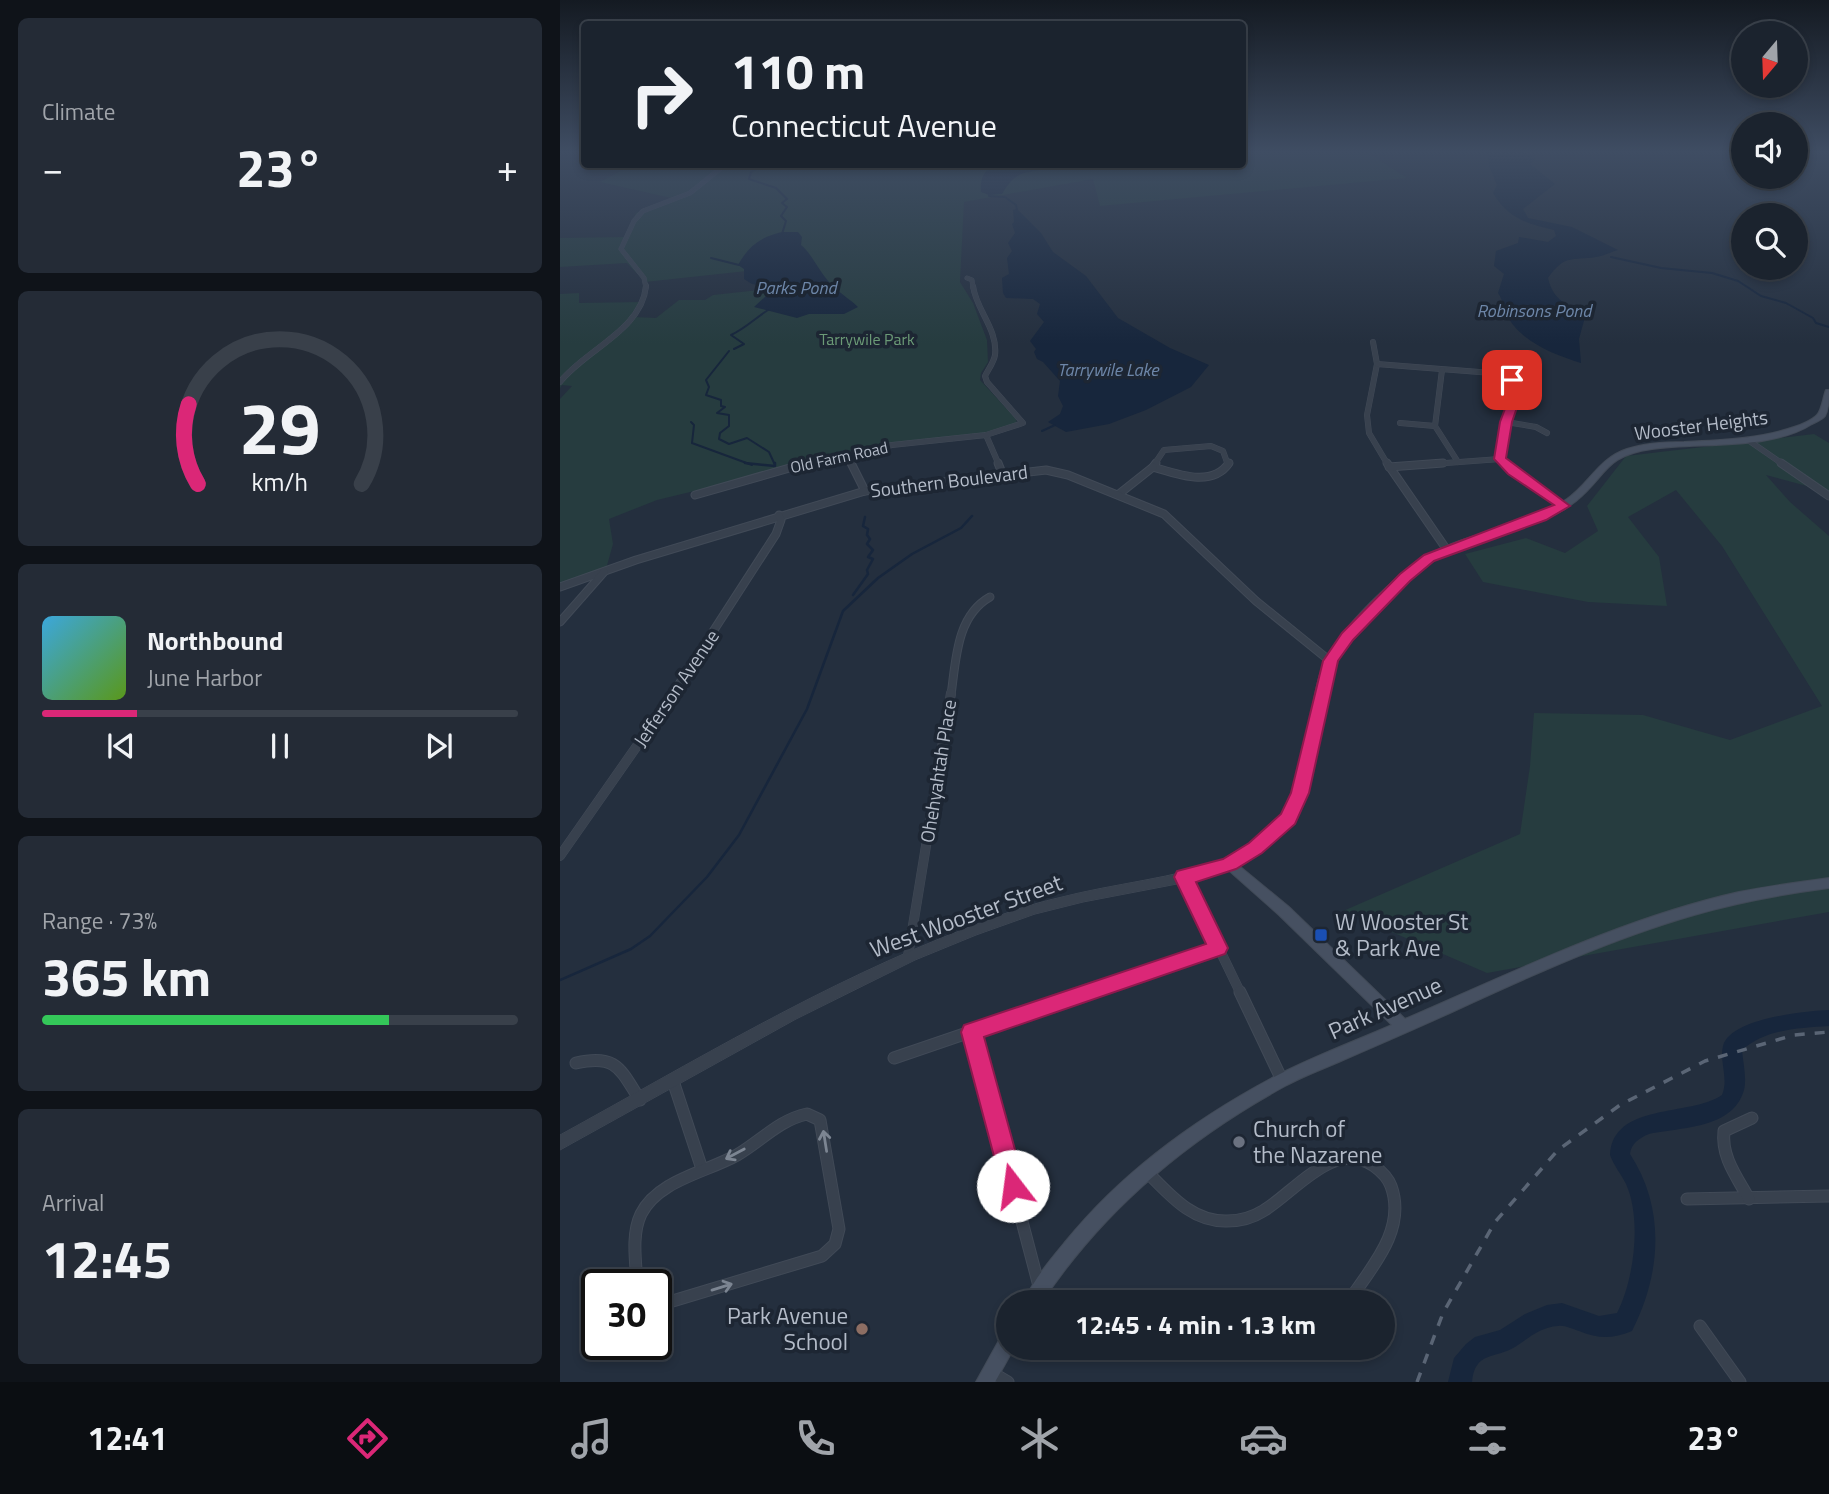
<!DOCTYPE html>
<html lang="en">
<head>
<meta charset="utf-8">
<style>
  body { margin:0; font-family:"Titillium Web",sans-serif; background:#242b36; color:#f1f3f6; height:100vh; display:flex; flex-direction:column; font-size:26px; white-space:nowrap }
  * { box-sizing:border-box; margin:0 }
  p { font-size:23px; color:#a0a4aa }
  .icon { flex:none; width:38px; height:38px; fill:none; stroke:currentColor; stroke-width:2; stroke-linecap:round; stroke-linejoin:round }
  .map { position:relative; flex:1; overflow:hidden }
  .sheet { display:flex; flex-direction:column; gap:18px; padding:18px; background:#0f1319; width:560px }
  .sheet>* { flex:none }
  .top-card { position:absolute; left:21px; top:21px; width:665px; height:147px; border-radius:7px; box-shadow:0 4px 10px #0003,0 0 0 2px #39404a; background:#1b232e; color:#f1f3f6; overflow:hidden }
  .needle { width:46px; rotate:199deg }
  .tools { position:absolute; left:1171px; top:21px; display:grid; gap:14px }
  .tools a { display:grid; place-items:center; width:77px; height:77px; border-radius:50%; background:#1b232e; box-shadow:0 4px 10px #0003,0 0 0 2px #39404a; font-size:35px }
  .speed { position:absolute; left:21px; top:1269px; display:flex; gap:14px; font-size:35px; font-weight:700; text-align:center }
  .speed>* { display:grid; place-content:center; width:91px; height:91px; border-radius:50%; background:#1b232e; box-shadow:0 4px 10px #0003,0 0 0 2px #39404a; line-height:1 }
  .speed .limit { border:4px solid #111; border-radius:10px; background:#fff; color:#111 }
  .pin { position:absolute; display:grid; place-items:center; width:60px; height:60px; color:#fff; margin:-30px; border-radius:14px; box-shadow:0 4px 10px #0006 }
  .me { position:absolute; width:77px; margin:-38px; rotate:345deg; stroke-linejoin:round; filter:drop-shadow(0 0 5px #0008) }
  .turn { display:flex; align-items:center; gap:24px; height:147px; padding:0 35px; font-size:32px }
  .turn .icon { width:91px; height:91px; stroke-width:2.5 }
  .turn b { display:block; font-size:49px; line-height:60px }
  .big { font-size:52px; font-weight:700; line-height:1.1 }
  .sheet .widget { flex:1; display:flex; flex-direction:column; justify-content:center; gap:10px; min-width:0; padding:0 24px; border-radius:10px; background:#242b36 }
  .sheet .dial { align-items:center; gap:0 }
  .dial svg { height:182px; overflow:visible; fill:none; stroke:#39404a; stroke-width:7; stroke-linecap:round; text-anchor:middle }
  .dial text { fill:#f1f3f6; stroke:none }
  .song { display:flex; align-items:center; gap:21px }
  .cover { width:84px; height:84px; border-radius:10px; background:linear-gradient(135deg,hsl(200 70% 55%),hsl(90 70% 35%)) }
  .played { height:7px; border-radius:4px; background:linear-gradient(90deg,#db2777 20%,#39404a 20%) }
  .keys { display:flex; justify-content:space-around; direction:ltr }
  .heat { display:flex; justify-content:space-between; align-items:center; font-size:38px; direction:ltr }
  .charge { height:10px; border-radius:5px; background:linear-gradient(90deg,#34c759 73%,#39404a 0) }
  .trip { position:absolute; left:436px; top:1290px; width:399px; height:70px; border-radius:35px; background:#1b232e; box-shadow:0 4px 10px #0003,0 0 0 2px #39404a; font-weight:700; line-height:70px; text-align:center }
  .tab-bar { display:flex; height:112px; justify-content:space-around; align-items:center; background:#0b0e12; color:#a0a4aa }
  .tab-bar .icon { width:49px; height:49px }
  .tab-bar .selected { color:#db2777 }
  .tab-bar b { font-size:32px; color:#f1f3f6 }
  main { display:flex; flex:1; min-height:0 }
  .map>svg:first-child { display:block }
</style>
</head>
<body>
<main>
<section class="sheet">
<div class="widget"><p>Climate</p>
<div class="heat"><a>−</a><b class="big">23°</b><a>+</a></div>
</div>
<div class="widget dial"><svg viewBox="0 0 100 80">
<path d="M14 69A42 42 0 1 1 86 69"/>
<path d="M14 69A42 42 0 0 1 10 34" stroke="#db2777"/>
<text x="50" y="56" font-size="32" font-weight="700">29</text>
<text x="50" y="72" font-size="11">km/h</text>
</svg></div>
<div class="widget">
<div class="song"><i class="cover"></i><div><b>Northbound</b><p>June Harbor</p></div></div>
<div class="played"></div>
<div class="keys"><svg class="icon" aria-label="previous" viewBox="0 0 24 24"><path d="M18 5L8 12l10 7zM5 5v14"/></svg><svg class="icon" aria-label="pause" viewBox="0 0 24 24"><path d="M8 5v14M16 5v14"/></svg><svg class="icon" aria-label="next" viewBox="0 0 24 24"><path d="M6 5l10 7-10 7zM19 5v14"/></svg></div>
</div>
<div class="widget"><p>Range · 73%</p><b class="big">365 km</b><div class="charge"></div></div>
<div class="widget"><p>Arrival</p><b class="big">12:45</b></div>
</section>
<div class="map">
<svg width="1269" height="1382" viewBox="0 0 1269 1382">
  <rect width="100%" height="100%" fill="#242f3e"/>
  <g fill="#263c3f">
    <path d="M683 151H805L847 178 540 206 533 179 404 202 400 282 413 303 427 340 428 362 421 373 420 380 456 419 457 424 445 430 289 454 97 500 49 519 53 544 46 569 0 585V399L12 386 2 385 0 388V294L19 293V303L82 302 74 317 96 318 119 300H145L153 295 209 289 187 271 85 282 67 263 0 267V238L66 237 76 213 111 198 40 182 72 165 682 164Z"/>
    <path d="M1254 434 1269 443V492L1206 475 1230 502 1269 536V912L927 973 783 911 960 834 970 766 974 713 1083 715 1170 740 1262 706 1162 546 1116 490 1068 517 1099 557 1107 606 1028 602 923 582 905 554 966 538 1005 553 1038 531 1027 506 1066 456Z"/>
  </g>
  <g fill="#17263c">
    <path d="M928 151C944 151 963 147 975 159L970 164 995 184 963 209 968 218 1012 227 1058 250C1051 252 1044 256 1036 257 1011 261 1005 254 988 278 994 303 1007 302 1025 317L1019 339 1021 363C995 355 964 343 949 319 944 311 944 302 938 293L944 274 934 266 936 251 958 243 959 237 988 242 996 236 994 230C967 224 948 218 933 193L937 185 929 166Z"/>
    <path d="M433 164H494V165C467 177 459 165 442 194L429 195 421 192C420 179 423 173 433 164Z"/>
    <path d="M457 209 481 233 493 252 526 276 558 318 610 348 649 365 631 387 586 410 549 424 506 432 488 422 500 414 503 406 498 396 500 381 483 362 477 359 474 352 476 349 470 341 484 322 477 314 480 304 473 299 446 298 443 293 442 278 449 274 447 258 452 251 448 243 455 233 452 224 454 222 453 210Z"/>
    <path d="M222 232H238L242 237 241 245C250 251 261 275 272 285 279 293 290 299 298 307L284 314H249L237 318 194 307 206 296 208 291 205 286 192 284 184 279V269L178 265C188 247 200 237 222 232Z"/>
  </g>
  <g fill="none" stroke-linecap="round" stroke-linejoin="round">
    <g stroke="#17263c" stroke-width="2">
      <path d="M193 164 191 169H196L191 172 189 179 216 188 227 199 222 203 227 207 221 216 226 221 222 234"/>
      <path d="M430 192 429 196 445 197 456 205 457 210"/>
      <path d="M1051 257 1101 268 1152 273 1178 281 1201 296 1226 303 1253 318 1256 323 1269 327"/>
      <path d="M151 258 179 265"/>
      <path d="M174 349 184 344 171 335C186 328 194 319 208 310"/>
      <path d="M169 351 146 380 149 387 146 395 161 400V406L165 407 157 413 169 415V426L160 433 159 439 169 444 187 438 209 452 215 465"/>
      <path d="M131 422 134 425 132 443 192 465"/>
      <path d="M482 431 495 425"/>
    </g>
    <g stroke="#17263c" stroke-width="2.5">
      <path d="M185 463 215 466V463"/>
      <path d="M293 595 308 574 307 570 313 559 308 557 313 550 307 544 310 539 307 535 308 529 303 526 305 517"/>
      <path d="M0 980 71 949 90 936 147 877 179 835 247 709 283 611 318 578 352 554 401 528 412 516"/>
    </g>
    <path fill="#17263c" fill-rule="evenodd" d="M1269 1010V1026C1239 1028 1206 1029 1182 1050 1183 1063 1187 1078 1184 1090 1173 1129 1122 1127 1089 1134 1079 1138 1071 1144 1070 1154 1106 1209 1101 1274 1072 1331 1052 1339 1039 1339 1019 1331 1012 1329 1005 1325 998 1326 980 1327 969 1338 955 1347 935 1359 915 1351 912 1382H888L894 1358 906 1344 915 1337 940 1330 965 1314 987 1305 1002 1303 1039 1316 1057 1313C1074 1280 1082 1219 1066 1184 1061 1174 1054 1166 1050 1155 1053 1102 1130 1117 1162 1095 1169 1078 1159 1062 1163 1046 1170 1018 1246 1011 1269 1010Z"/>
    <defs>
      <g id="minor-far4">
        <path d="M407 278 412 280 413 288"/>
        <path d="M86 288 84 278 61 249 74 221 83 211 130 193 166 164"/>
      </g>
      <g id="minor-far3">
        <path d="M813 342 817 364 807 415 809 433 828 465"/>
        <path d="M817 364 932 373 952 380 957 389 946 422 940 459"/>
        <path d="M882 370 875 426 898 462"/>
        <path d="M0 382C25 350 82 330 86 286"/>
        <path d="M946 422 976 427 987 433"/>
        <path d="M840 423 875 426"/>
        <path d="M426 435 439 465"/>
        <path d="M1188 440 1224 465"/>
        <path d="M286 453 292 465"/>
        <path d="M241 465 332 445 426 435 463 423 427 382 425 376C428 370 434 362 435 355 438 329 416 310 413 286"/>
        <path d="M594 465 604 450 651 446 663 451 668 465"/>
        <path d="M859 465 940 459 946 465"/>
      </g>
      <g id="minor-far2">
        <path d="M291 463 305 491"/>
        <path d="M438 463 442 473"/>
        <path d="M596 463 593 467C617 474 652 488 669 463"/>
        <path d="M827 463 887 550"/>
        <path d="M944 463 1003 506"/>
        <path d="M1221 463 1269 496"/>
        <path d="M829 467 883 463"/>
        <path d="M559 494 593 467"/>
        <path d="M135 495 247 463"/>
        <path d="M0 587 76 560 305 491 486 470 508 475 604 514 696 601 770 661"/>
        <path d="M0 622 44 572"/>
        <path d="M112 695 216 534 221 520 219 515"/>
        <path d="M391 695C396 661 396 616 430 597"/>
      </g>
      <g id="minor-far1">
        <path d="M0 856 114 693"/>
        <path d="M624 876 681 994"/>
        <path d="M348 956 391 693"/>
        <path d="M522 994 658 948"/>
      </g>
      <g id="minor">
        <path d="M680 992 722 1080"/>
        <path d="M412 1032 479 1286"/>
        <path d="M334 1058 527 992"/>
        <path d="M16 1063C57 1054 60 1069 80 1100"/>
        <path d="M113 1081 142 1169"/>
        <path d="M587 1172C610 1195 632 1222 667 1221 679 1221 692 1218 703 1211 734 1193 774 1138 814 1166 821 1171 828 1178 831 1186 847 1230 811 1268 788 1302"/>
        <path d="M1127 1199 1269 1196"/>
        <path d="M1189 1199C1177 1177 1161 1157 1164 1131L1192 1118"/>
        <path d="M77 1284C76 1262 71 1235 81 1214 98 1180 147 1172 177 1155 201 1141 219 1120 247 1114L260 1120 279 1229 275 1244 262 1256 96 1306"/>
        <path d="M1140 1326 1180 1382"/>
        <path d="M431 1372 448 1382"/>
      </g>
      <path id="tertiary" d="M669 859 673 861 675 864 673 867 622 883 523 902 475 914 416 935 355 960 236 1019 0 1150V1135C133 1062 265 982 407 928 437 916 467 905 498 898 556 883 612 879 669 859Z"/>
      <g id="secondary">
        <path d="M1266 390H1269C1269 398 1269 409 1265 416 1263 419 1256 422 1252 424 1210 451 1140 442 1092 449 1043 456 1048 475 1016 501 982 528 933 533 894 550 856 566 789 627 774 665 768 680 766 696 763 712 757 748 755 791 732 822 719 841 697 853 678 865L729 907 845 1019C954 972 1063 918 1179 892 1209 886 1239 882 1269 878V888C1223 894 1179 902 1134 915 1051 939 972 975 894 1011 857 1028 820 1044 783 1060 763 1069 743 1076 725 1086 628 1139 543 1210 482 1302H464C473 1280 491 1259 506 1241 562 1172 637 1118 714 1077 752 1057 793 1042 832 1025L719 915 665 867 663 864 665 861C685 848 709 836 723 816 741 793 744 759 749 731 753 709 755 684 764 664 780 628 836 574 870 554 913 530 967 528 1007 499 1029 484 1039 458 1067 449 1085 443 1105 442 1124 442 1161 440 1199 439 1234 427 1241 425 1252 420 1257 415 1262 410 1263 397 1266 390Z"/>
        <path d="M448 1332V1348H454L435 1382H416L442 1335Z"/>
      </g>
    </defs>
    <use href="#minor-far4" stroke="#414a57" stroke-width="5"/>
    <use href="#minor-far3" stroke="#414a57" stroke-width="6"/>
    <use href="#minor-far2" stroke="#414a57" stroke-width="9"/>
    <use href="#minor-far1" stroke="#414a57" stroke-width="10"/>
    <use href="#minor" stroke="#414a57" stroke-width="13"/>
    <use href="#tertiary" stroke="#414a57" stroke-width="1"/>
    <use href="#secondary" stroke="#414a57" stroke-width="2"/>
    <use href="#minor-far4" stroke="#38414e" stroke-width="4.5"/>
    <use href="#minor-far3" stroke="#38414e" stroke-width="5"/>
    <use href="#minor-far2" stroke="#38414e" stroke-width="7"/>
    <use href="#minor-far1" stroke="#38414e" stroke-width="9"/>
    <use href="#minor" stroke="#38414e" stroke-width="11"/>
    <use href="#tertiary" fill="#38414e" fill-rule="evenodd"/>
    <use href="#secondary" fill="#465061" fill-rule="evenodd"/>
    <path stroke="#5a6575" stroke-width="3.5" stroke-dasharray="10 10" stroke-linecap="butt" d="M857 1382 883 1313 935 1222 998 1150 1060 1105 1145 1061 1234 1035 1269 1032"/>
  </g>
  <defs><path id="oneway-shaft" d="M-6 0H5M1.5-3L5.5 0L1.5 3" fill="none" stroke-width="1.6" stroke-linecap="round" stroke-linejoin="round" transform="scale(1.75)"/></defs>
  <g stroke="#7c8592">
    <use href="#oneway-shaft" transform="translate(265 1141) rotate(-99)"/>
    <use href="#oneway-shaft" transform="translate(175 1154) rotate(152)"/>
    <use href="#oneway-shaft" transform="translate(162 1287) rotate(-17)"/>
  </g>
  <linearGradient id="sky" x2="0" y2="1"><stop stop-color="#141a22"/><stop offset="0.44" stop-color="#3f4d63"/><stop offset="1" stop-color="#3f4d63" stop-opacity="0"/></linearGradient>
  <rect width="1269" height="344" fill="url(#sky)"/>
  <path fill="#db2777" stroke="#8e194d" stroke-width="2" d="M952 377 956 378 963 390 952 422 946 458 1010 506 986 520 874 561 850 581 793 640 778 661 749 793 735 824 702 853 676 869 636 882 668 948 665 954 424 1037 465 1186 461 1194 453 1198 444 1194 401 1032 404 1025 646 944 614 877 617 871 663 859 689 843 721 814 731 793 763 661 782 633 840 574 864 555 994 505 948 474 934 459 940 422 952 390 946 380Z"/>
  <rect fill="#1a4fb4" stroke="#1d2633" stroke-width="2.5" x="754" y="928" width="14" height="14" rx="3.5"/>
  <circle fill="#6b7280" stroke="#1d2633" stroke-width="2.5" cx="679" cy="1142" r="7"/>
  <circle fill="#8d6e63" stroke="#1d2633" stroke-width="2.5" cx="302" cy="1329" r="7"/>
  <g text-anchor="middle" stroke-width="7" stroke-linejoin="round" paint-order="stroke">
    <g font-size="16" fill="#6b9a76" stroke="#1d2633">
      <text x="307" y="345">Tarrywile Park</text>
    </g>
    <g font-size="16" fill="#b4bcc9" stroke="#1d2633">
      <text transform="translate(279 457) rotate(-12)" y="6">Old Farm Road</text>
    </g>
    <g font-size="18" font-style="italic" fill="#6d86a8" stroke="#1d2633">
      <text x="236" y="294">Parks Pond</text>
      <text x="974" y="317">Robinsons Pond</text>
      <text x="548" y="376">Tarrywile Lake</text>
    </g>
    <g font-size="19" fill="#b4bcc9" stroke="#1d2633">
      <text transform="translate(1141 425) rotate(-7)" y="7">Wooster Heights</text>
      <text transform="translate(389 481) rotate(-7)" y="7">Southern Boulevard</text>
      <text transform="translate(116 688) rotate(-56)" y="7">Jefferson Avenue</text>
      <text transform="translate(378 771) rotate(-81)" y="7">Ohehyahtah Place</text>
    </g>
    <g font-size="23" fill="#b4bcc9" stroke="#1d2633">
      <text transform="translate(406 916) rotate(-20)" y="8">West Wooster Street</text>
      <text transform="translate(825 1008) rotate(-24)" y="8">Park Avenue</text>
    </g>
    <g font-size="23" fill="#b4bcc9" stroke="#1d2633" text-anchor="start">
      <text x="775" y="930">W Wooster St<tspan x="775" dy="26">&amp; Park Ave</tspan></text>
      <text x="693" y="1137">Church of<tspan x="693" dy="26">the Nazarene</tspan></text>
      <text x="288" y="1324" text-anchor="end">Park Avenue<tspan x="288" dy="26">School</tspan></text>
    </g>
  </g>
</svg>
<div class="tools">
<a><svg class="needle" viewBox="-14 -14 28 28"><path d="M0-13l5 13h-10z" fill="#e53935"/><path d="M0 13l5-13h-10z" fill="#a0a4aa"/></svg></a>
<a><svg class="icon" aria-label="sound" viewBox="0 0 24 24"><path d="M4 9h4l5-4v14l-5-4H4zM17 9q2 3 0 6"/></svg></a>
<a><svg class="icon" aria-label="search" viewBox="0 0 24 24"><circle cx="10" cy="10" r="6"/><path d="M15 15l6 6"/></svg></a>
</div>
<div class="speed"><div class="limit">30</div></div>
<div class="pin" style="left:952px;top:380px;background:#d93025"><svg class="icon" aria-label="arrive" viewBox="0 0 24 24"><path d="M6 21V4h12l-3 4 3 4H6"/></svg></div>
<svg class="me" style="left:453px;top:1186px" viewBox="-20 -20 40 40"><circle r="19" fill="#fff"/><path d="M0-13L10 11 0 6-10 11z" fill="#db2777"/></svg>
<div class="trip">12:45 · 4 min · 1.3 km</div>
<div class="top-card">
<div class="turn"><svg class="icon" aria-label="right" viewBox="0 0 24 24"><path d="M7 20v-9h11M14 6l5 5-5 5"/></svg><div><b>110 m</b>Connecticut Avenue</div></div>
</div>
</div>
</main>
<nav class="tab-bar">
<b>12:41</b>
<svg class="icon selected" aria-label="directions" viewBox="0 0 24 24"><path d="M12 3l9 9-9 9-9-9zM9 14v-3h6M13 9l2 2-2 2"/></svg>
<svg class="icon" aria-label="music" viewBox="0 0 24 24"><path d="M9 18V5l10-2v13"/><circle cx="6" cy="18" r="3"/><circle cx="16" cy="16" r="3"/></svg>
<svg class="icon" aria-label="phone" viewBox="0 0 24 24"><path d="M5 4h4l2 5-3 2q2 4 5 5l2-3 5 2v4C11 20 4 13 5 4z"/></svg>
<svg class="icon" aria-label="climate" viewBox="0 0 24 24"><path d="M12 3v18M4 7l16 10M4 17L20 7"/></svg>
<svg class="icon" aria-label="car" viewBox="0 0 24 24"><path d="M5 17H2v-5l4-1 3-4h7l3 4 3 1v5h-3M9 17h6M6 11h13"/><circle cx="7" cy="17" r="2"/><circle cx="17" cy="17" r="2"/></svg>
<svg class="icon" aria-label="filters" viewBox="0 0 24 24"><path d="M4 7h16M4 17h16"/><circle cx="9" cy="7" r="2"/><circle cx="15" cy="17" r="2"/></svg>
<b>23°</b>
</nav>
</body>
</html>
